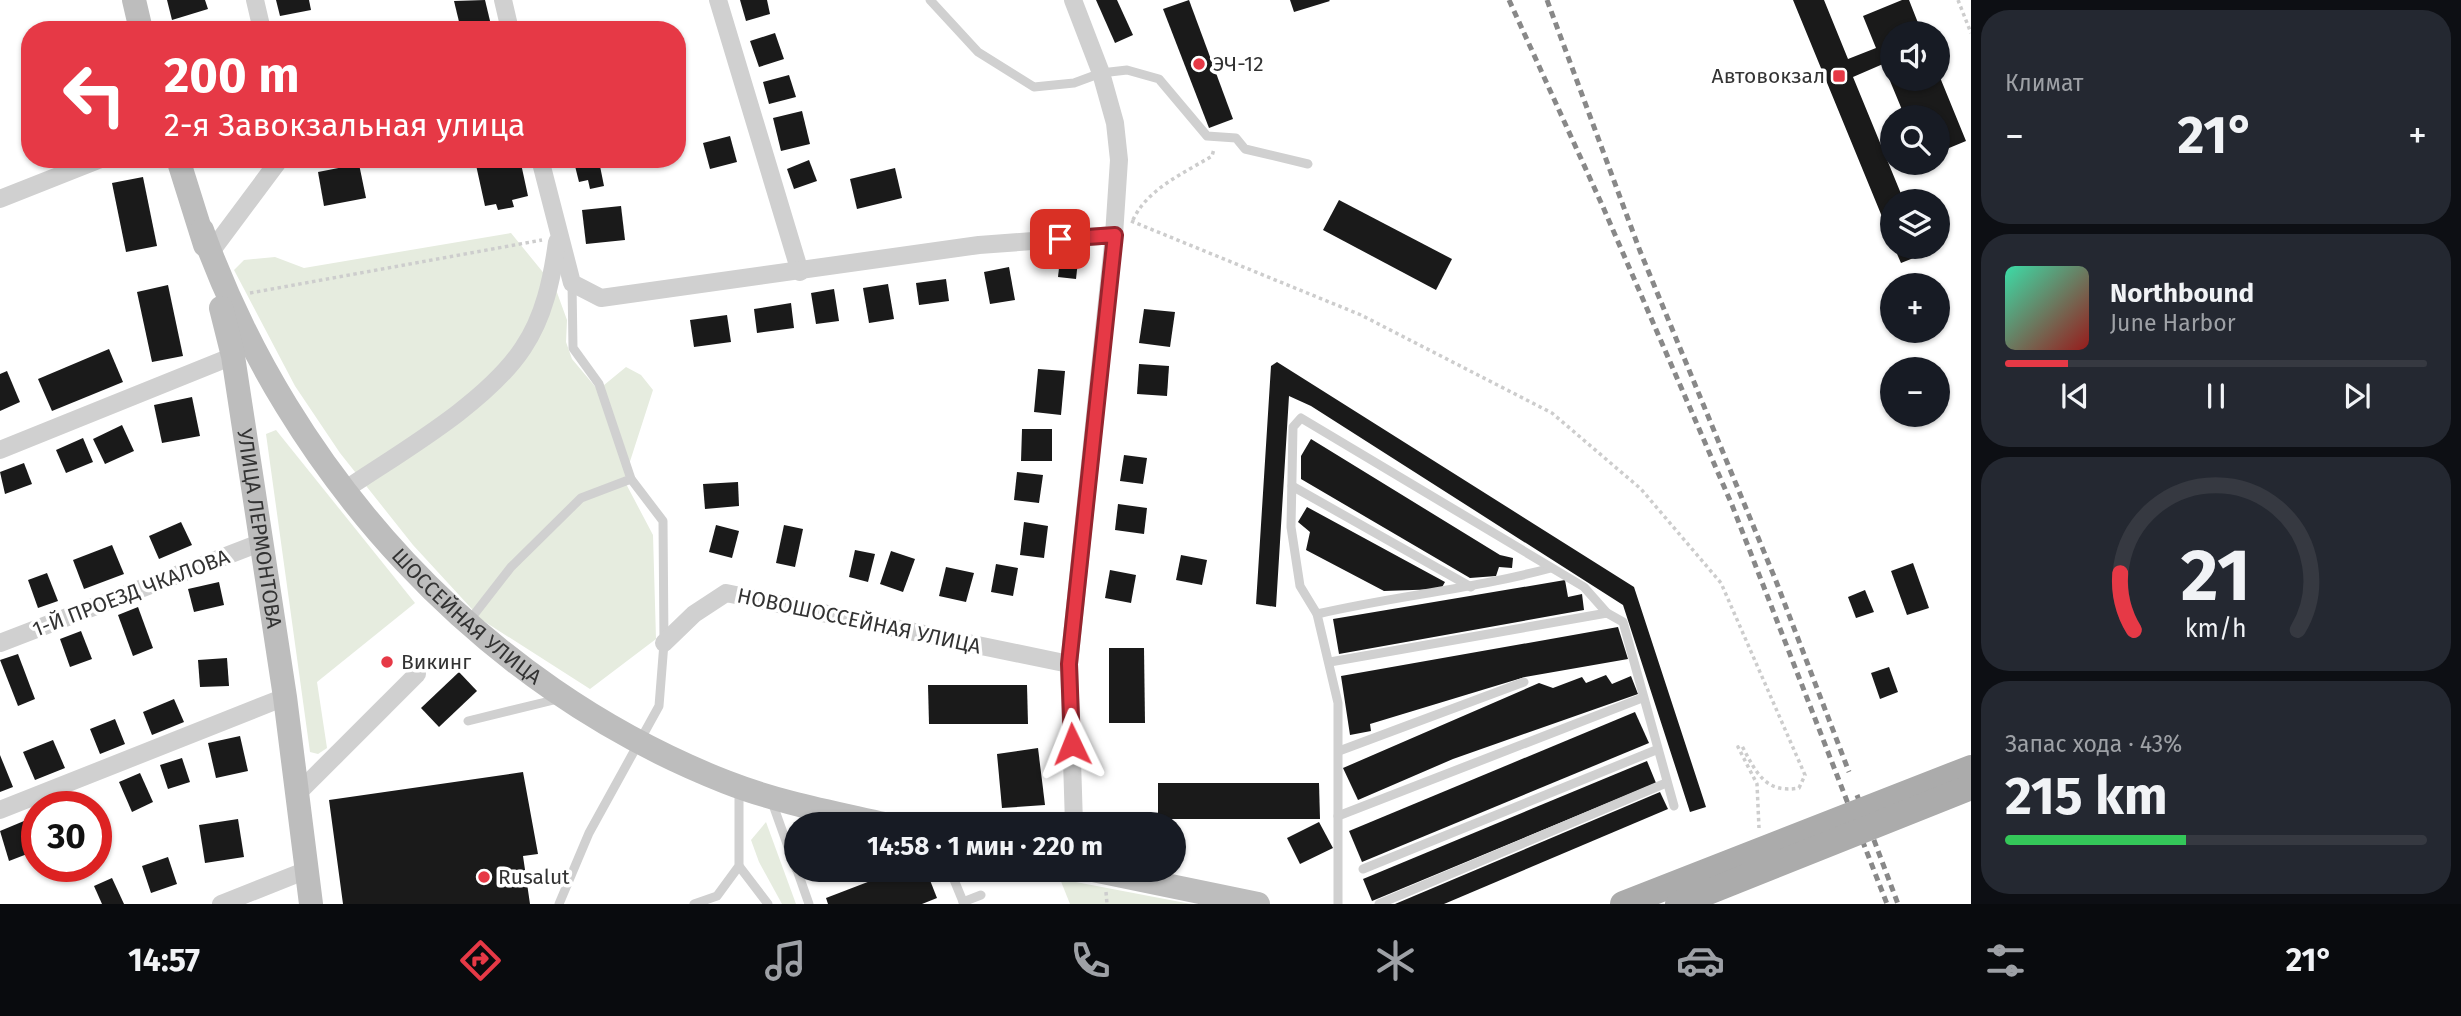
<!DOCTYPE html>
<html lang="ru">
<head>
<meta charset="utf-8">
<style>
  body { margin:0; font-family:"Fira Sans",sans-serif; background:#242831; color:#f1f3f6; height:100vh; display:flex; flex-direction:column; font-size:26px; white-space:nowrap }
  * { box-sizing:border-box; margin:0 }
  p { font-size:23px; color:#9ea1a6 }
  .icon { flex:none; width:38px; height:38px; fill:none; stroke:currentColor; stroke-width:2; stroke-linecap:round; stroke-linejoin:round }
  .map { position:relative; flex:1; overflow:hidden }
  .panel { display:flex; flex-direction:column; gap:10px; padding:10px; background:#0d0f14; width:490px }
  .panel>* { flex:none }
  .banner { position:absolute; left:21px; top:21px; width:665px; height:147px; border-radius:28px; box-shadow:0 2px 5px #0004; background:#e63946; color:#fff; overflow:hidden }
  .controls { position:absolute; left:1880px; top:21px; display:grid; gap:14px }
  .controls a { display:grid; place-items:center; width:70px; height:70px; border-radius:50%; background:#171b24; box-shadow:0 2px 5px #0004; font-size:35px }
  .speed { position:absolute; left:21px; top:791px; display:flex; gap:14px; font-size:35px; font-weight:700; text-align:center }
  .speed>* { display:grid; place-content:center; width:91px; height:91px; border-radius:50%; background:#171b24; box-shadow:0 2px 5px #0004; line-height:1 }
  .speed .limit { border:10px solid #d22; background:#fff; color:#111 }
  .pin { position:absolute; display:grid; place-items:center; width:60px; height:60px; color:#fff; margin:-30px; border-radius:14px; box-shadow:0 4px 10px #0006 }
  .me { position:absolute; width:77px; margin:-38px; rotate:358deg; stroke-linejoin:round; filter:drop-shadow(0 0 5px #0008) }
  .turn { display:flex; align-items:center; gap:24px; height:147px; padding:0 28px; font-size:32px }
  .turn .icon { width:91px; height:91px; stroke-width:2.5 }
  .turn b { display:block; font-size:49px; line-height:60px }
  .big { font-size:52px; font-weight:700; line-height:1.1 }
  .panel .card { flex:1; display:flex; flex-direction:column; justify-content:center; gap:10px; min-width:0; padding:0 24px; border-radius:28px; background:#242831 }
  .panel .dial { align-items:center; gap:0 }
  .dial svg { height:182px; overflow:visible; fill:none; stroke:#363941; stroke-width:7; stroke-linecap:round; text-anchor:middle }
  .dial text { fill:#f1f3f6; stroke:none }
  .song { display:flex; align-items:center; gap:21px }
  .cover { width:84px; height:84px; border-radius:10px; background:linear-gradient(135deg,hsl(160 70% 55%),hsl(0 70% 35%)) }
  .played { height:7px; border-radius:4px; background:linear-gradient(90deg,#e63946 15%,#363941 15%) }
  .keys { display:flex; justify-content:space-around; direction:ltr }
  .heat { display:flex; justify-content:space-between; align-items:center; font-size:38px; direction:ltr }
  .charge { height:10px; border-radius:5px; background:linear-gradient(90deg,#34c759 43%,#363941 0) }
  .trip { position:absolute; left:784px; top:812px; width:402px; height:70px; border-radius:35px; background:#171b24; box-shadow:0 2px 5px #0004; font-weight:700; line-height:70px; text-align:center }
  .menu { display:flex; height:112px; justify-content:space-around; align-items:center; background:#090b0e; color:#9ea1a6 }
  .menu .icon { width:49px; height:49px }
  .menu .current { color:#e63946 }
  .menu b { font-size:32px; color:#f1f3f6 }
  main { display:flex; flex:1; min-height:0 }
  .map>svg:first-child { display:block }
</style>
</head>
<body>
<main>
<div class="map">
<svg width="1971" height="904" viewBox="0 0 1971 904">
  <rect width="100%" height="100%" fill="#fff"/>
  <g fill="#e6ecdf">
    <path d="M511 233 555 287 567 320 566 342 572 359 598 390 626 367 641 375 653 390 624 480 653 535 656 639 590 689 482 620 413 545 340 453 295 386 234 270 244 260 275 257 304 268Z"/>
    <path d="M276 430 415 603 317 682 327 748 318 754 310 752 266 434Z"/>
    <path d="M766 822 796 904H782L759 862 751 840Z"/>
    <path d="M1060 879 1191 904H1070Z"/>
  </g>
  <g fill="#1a1a1a">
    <path d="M167 0H205L208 9 172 20Z"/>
    <path d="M276 0H309L311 10 280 16Z"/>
    <path d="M485 0 491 25 461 30 454 1Z"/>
    <path d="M740 0H767L770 14 746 21Z"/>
    <path d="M1096 0H1117L1133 35 1115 43Z"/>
    <path d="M1189 0 1233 119 1209 128 1163 9Z"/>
    <path d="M1290 0H1329L1330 1 1294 12Z"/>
    <path d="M1793 0H1824L1848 59 1876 48 1863 16 1902 0H1909L1922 33H1892V79H1937V70L1966 141 1937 153V117H1905L1883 64 1853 77 1904 201H1892V241Z"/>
    <path d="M775 33 784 59 759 67 750 41Z"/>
    <path d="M789 75 796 97 769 104 763 82Z"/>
    <path d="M802 111 810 144 781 151 773 118Z"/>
    <path d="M730 136 737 162 710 169 703 143Z"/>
    <path d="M504 159H520L528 196 512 200 514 207 498 210 496 204 485 206 476 165Z"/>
    <path d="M809 160 817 181 794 189 787 169Z"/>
    <path d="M599 161 604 186 590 189 588 180 579 182 575 166Z"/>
    <path d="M359 164 366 198 324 206 318 172Z"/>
    <path d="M895 168 902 198 857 209 850 179Z"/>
    <path d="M143 177 157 246 126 252 112 183Z"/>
    <path d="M1339 200 1452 259 1436 290 1323 230Z"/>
    <path d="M621 206 625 240 586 244 582 210Z"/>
    <path d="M1894 247H1923L1926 253 1901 263Z"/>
    <path d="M1061 250 1079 252 1076 279 1058 277Z"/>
    <path d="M1009 267 1015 300 990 304 984 272Z"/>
    <path d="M946 279 949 301 919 305 916 283Z"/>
    <path d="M888 284 894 319 869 323 863 288Z"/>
    <path d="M168 285 183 356 152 362 137 292Z"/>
    <path d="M834 289 839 321 816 324 811 293Z"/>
    <path d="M791 303 794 328 757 333 754 309Z"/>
    <path d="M1144 309 1175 312 1170 347 1139 343Z"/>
    <path d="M727 315 731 342 694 347 690 320Z"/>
    <path d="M109 349 123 382 52 411 38 379Z"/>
    <path d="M1277 362 1634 587 1706 807 1690 812 1623 605 1311 406 1289 396 1276 607 1256 604 1271 366Z"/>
    <path d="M1139 364 1169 366 1167 396 1137 394Z"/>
    <path d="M1038 369 1065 371 1061 415 1034 412Z"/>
    <path d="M7 371 20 402 0 411V374Z"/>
    <path d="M192 397 200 436 162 443 154 405Z"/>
    <path d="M122 425 134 451 105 464 93 439Z"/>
    <path d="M1022 429H1052V461H1021Z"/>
    <path d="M83 438 93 462 66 473 56 450Z"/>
    <path d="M1311 439 1500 555 1513 558 1512 568 1499 567 1496 576 1470 578 1301 479V456Z"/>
    <path d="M1124 455 1147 458 1143 484 1120 481Z"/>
    <path d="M24 463 32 484 5 494 0 472Z"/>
    <path d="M1017 472 1043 475 1039 503 1014 500Z"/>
    <path d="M738 482 739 506 705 509 703 484Z"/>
    <path d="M1118 504 1147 508 1144 534 1115 530Z"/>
    <path d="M1307 507 1445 582 1441 589 1384 591 1306 550 1310 532 1298 522Z"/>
    <path d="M181 522 192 545 159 559 149 536Z"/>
    <path d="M1024 522 1048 526 1044 558 1020 555Z"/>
    <path d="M716 525 739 531 732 558 709 552Z"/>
    <path d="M784 525 803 529 795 567 776 563Z"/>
    <path d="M112 545 124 574 84 589 73 560Z"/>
    <path d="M855 550 875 554 868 582 849 577Z"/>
    <path d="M891 551 915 559 903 592 880 584Z"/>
    <path d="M1181 555 1207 560 1202 585 1176 580Z"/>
    <path d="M1913 563 1929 608 1907 615 1891 571Z"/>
    <path d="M996 564 1018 568 1013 596 991 592Z"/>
    <path d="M946 567 974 573 966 602 939 596Z"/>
    <path d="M1110 570 1136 575 1131 603 1105 598Z"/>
    <path d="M47 573 58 601 38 608 28 580Z"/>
    <path d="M1565 580 1568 597 1582 594 1584 610 1339 654 1333 619Z"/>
    <path d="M219 582 224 605 194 612 188 589Z"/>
    <path d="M1865 590 1874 612 1856 618 1848 597Z"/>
    <path d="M138 607 153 648 133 656 118 615Z"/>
    <path d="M1618 627 1628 659 1525 677 1370 724 1371 731 1350 735 1341 676Z"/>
    <path d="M81 631 92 659 70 667 60 639Z"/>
    <path d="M1109 648H1144L1145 723H1109Z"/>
    <path d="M18 654 35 699 18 706 0 660Z"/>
    <path d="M227 658 229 686 200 687 198 660Z"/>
    <path d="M1889 667 1898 692 1880 699 1871 673Z"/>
    <path d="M459 672 477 691 439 727 421 708Z"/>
    <path d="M1606 675 1612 684 1631 676 1638 694 1453 759 1358 800 1343 768 1539 683 1553 688 1582 677 1586 683Z"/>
    <path d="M928 685H1027L1028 724H929Z"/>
    <path d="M174 699 184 722 152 735 143 712Z"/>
    <path d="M1635 712 1649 743 1362 862 1349 831Z"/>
    <path d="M115 719 125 744 100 754 90 729Z"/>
    <path d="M240 736 248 771 216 778 208 743Z"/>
    <path d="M53 740 65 768 35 780 23 752Z"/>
    <path d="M1038 748 1045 805 1002 808 997 754Z"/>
    <path d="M0 755 13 787 0 792Z"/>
    <path d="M182 758 190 782 168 789 160 765Z"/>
    <path d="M1647 761 1656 783 1372 901 1363 879Z"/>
    <path d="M523 772 538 854 523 856 530 904H343L329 800Z"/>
    <path d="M140 773 153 802 132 812 119 782Z"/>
    <path d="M1158 783H1319L1320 819H1158Z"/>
    <path d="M1660 792 1668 809 1444 904H1395Z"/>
    <path d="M74 798 78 807H53Z"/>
    <path d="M238 819 244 857 205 863 199 825Z"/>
    <path d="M24 821 35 851 9 861 0 831Z"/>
    <path d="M1319 822 1333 848 1300 864 1287 838Z"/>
    <path d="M168 857 177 884 151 893 142 866Z"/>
    <path d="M899 870H926L937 898 922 904H828L826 898Z"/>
    <path d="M112 878 124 904H102L94 886Z"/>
  </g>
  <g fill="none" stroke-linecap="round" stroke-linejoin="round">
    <g stroke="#cdcdcd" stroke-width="3.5" stroke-dasharray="3.5 3.5" stroke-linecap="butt">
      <path d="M1958 0 1971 33"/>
      <path d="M1133 220C1147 189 1184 173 1212 156L1214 149"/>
      <path d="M1131 221 1361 315 1552 413 1641 489 1721 583 1805 775 1799 788C1765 794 1756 772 1742 746L1738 747 1757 784 1759 828"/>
      <path d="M250 293 542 240"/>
      <path d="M1106 892 1107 904"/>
    </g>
    <g stroke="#d0d0d0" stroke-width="9">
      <path d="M930 0 978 52 1034 87 1074 83 1101 73 1127 70 1159 79 1207 136 1236 138 1245 149 1308 164"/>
      <path d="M1292 486 1471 587"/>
      <path d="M1317 614C1394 596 1473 589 1551 568"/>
      <path d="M469 621 511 567 581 498 631 479"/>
      <path d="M1330 662 1607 613 1623 622 1674 806"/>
      <path d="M468 721 558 699"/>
      <path d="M1339 751 1524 682"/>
      <path d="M772 802 796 869"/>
      <path d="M1338 816 1642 698"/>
      <path d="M739 866 768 904"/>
      <path d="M1363 869 1656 750"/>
      <path d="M797 870 809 904"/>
      <path d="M950 870 964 904"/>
      <path d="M963 902 981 895"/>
      <path d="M559 904 589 833 659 706 664 643 663 521 631 479 599 384 573 348 572 283"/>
      <path d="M694 904 717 896 739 866V789"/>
      <path d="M1338 904V703L1317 614 1300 586 1291 527 1293 427 1301 418 1584 587 1607 613"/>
      <path d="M1379 904 1666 783"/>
    </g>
    <g stroke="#d0d0d0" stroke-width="18">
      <path d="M255 0 262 30"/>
      <path d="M503 0 510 30"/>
      <path d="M718 0 800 272"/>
      <path d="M1073 0 1101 73 1115 123 1119 160 1114 235 1069 664 1074 824"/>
      <path d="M540 159 572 283 601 298 979 245 1114 235"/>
      <path d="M0 199 101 159"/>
      <path d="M210 253 280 159"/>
      <path d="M0 450 233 356"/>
      <path d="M343 491C399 453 486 404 523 348 544 317 552 279 557 242"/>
      <path d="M0 643 262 542"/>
      <path d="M664 643 694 614 726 593 1069 664"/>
      <path d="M297 794 417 674"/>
      <path d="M0 810 285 697"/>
      <path d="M221 904 307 870"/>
    </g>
    <g stroke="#bdbdbd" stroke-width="24">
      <path d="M134 0 141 30"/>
      <path d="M178 159 205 245"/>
      <path id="s1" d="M202 230C290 475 481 686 726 782 777 802 831 812 884 824"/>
      <path id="s2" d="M221 308 233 356 285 697 311 904"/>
      <path d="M1093 870 1258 904"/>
    </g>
    <g stroke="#888" stroke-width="5" stroke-dasharray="7 5" stroke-linecap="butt">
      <path d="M1509 0 1603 207 1732 505 1887 904"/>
      <path d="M1547 0 1640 251 1776 581 1849 772"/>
      <path d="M1857 795 1898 904"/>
    </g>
    <g stroke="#ababab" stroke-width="26">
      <path d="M1623 904 1971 768"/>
      <path d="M1678 904 1971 787"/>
    </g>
  </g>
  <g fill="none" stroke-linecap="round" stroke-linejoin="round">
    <defs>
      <path id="route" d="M1060 239 1115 235 1069 664 1072 744"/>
    </defs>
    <use href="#route" stroke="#96252e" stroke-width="18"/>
    <use href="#route" stroke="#e63946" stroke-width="12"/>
  </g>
  <g fill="#e63946" stroke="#fff" stroke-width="2.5">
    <circle cx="1199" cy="64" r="7"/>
    <rect x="1832" y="69" width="14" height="14" rx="3.5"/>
    <circle cx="387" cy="662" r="7"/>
    <circle cx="484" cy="877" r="7"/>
  </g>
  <g text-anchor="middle" stroke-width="7" stroke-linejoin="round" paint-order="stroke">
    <g font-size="21" fill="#333" stroke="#fff" text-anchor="start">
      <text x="1213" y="71">ЭЧ-12</text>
      <text x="1825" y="83" text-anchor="end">Автовокзал</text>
      <text x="401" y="669">Викинг</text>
      <text x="498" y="884">Rusalut</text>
    </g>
    <g font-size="21" fill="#333" stroke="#fff">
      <text dy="7" stroke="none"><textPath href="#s2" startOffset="224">УЛИЦА ЛЕРМОНТОВА</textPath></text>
      <text transform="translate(131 593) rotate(-21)" y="7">1-Й ПРОЕЗД ЧКАЛОВА</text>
      <text dy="7" stroke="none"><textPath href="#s1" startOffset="474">ШОССЕЙНАЯ УЛИЦА</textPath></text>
      <text transform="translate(859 621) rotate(12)" y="7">НОВОШОССЕЙНАЯ УЛИЦА</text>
    </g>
  </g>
</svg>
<div class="controls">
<a><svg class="icon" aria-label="sound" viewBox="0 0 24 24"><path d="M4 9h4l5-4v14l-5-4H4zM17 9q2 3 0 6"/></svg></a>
<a><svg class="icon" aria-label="search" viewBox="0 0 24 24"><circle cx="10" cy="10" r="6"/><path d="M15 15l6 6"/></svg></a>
<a><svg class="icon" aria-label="layers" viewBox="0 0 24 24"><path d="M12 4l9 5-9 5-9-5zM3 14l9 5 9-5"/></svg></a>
<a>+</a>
<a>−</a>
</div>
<div class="speed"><div class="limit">30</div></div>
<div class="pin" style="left:1060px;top:239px;background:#d93025"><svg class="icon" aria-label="arrive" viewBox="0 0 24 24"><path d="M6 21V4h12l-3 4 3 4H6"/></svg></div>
<svg class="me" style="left:1072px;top:744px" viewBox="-20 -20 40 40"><path d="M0-17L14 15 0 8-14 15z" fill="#e63946" stroke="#fff" stroke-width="4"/></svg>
<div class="trip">14:58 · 1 мин · 220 m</div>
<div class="banner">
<div class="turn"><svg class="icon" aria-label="left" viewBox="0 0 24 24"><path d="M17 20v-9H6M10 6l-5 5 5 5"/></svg><div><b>200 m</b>2-я Завокзальная улица</div></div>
</div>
</div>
<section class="panel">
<div class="card"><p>Климат</p>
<div class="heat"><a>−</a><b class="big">21°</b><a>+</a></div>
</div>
<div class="card">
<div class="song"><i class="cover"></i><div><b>Northbound</b><p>June Harbor</p></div></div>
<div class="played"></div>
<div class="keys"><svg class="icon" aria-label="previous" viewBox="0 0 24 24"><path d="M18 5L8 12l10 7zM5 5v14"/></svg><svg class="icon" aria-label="pause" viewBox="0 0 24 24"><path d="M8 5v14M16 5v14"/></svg><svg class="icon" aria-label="next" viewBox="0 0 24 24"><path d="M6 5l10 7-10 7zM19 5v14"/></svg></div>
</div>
<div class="card dial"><svg viewBox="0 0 100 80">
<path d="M14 69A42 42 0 1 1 86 69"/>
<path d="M14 69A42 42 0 0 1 8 44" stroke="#e63946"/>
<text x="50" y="56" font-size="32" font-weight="700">21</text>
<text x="50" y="72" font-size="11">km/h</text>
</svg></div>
<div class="card"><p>Запас хода · 43%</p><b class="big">215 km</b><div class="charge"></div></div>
</section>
</main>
<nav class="menu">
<b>14:57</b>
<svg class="icon current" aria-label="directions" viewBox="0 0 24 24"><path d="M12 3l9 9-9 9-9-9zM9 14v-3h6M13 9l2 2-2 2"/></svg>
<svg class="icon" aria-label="music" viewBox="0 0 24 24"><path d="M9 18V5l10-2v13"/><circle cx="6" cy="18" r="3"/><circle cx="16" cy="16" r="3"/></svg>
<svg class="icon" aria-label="phone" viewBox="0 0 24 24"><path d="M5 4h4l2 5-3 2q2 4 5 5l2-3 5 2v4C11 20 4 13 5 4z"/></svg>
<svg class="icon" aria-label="climate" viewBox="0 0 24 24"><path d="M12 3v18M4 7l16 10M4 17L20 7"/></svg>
<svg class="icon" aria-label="car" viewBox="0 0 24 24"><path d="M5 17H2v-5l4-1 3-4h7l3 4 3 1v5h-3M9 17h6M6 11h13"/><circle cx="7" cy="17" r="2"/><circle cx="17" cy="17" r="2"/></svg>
<svg class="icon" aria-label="filters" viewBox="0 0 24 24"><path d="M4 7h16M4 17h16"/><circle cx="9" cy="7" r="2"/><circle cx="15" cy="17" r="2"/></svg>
<b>21°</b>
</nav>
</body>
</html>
